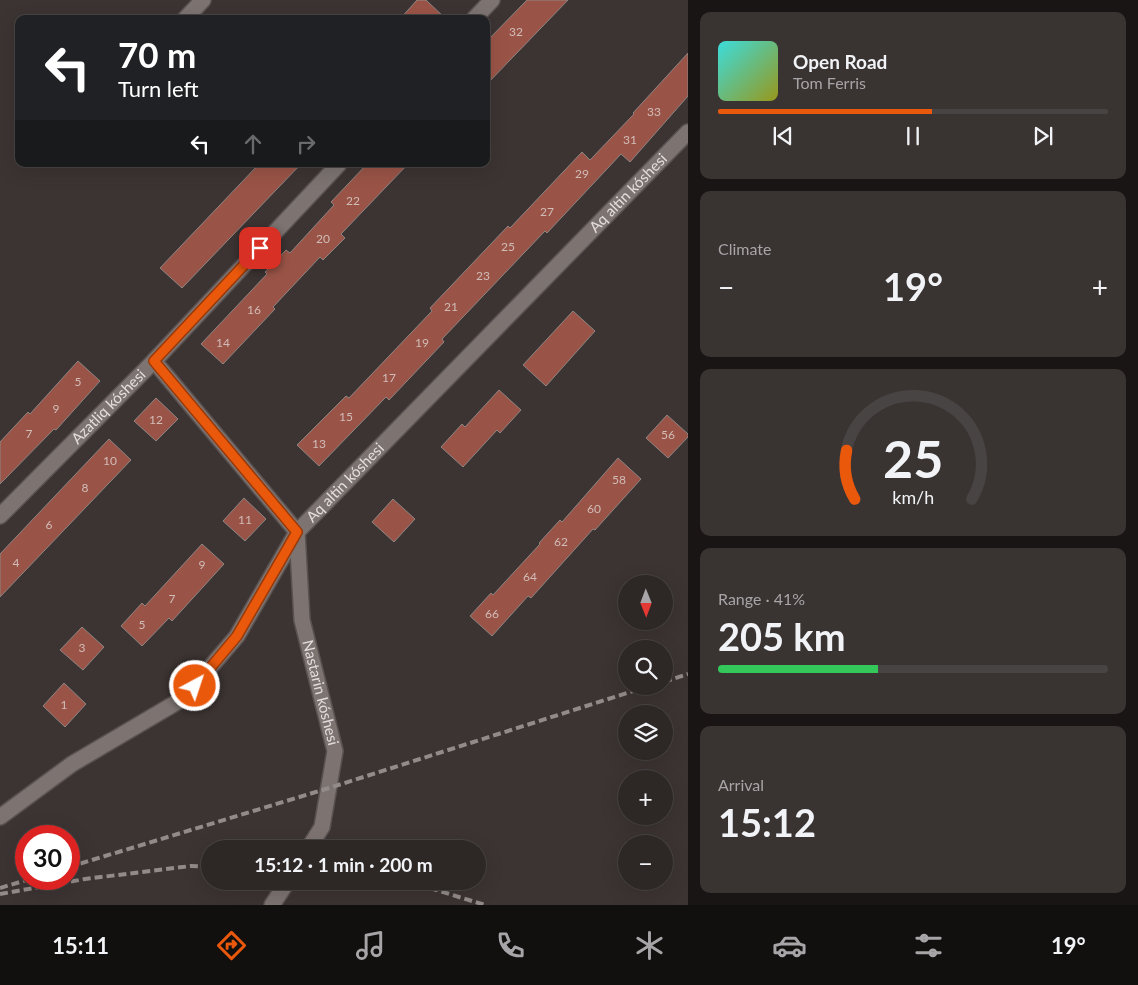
<!DOCTYPE html>
<html lang="en">
<head>
<meta charset="utf-8">
<style>
  body { margin:0; font-family:Lato,sans-serif; background:#393332; color:#f1f3f6; height:100vh; display:flex; flex-direction:column; font-size:19px; white-space:nowrap }
  * { box-sizing:border-box; margin:0 }
  p { font-size:16px; color:#a7a5a7 }
  .icon { flex:none; width:28px; height:28px; fill:none; stroke:currentColor; stroke-width:2; stroke-linecap:round; stroke-linejoin:round }
  .map { position:relative; flex:1; overflow:hidden }
  .details { display:flex; flex-direction:column; gap:12px; padding:12px; background:#191515; width:450px }
  .details>* { flex:none }
  .top-card { position:absolute; left:15px; top:15px; width:475px; height:152px; border-radius:10px; box-shadow:0 5px 20px #0002,0 0 0 1px #484443; background:#202124; color:#fff; overflow:hidden }
  .needle { width:32px; rotate:179deg }
  .buttons { position:absolute; left:618px; top:575px; display:grid; gap:10px }
  .buttons a { display:grid; place-items:center; width:55px; height:55px; border-radius:50%; background:#2d2726; box-shadow:0 5px 20px #0002,0 0 0 1px #484443; font-size:25px }
  .speed { position:absolute; left:15px; top:825px; display:flex; gap:10px; font-size:25px; font-weight:700; text-align:center }
  .speed>* { display:grid; place-content:center; width:65px; height:65px; border-radius:50%; background:#2d2726; box-shadow:0 5px 20px #0002,0 0 0 1px #484443; line-height:1 }
  .speed .limit { border:8px solid #d22; background:#fff; color:#111 }
  .pin { position:absolute; display:grid; place-items:center; width:42px; height:42px; color:#fff; margin:-21px; border-radius:10px; box-shadow:0 2px 8px #0006 }
  .me { position:absolute; width:55px; margin:-28px; rotate:40deg; stroke-linejoin:round; filter:drop-shadow(0 0 4px #0008) }
  .turn { display:flex; align-items:center; gap:18px; height:105px; padding:0 20px; font-size:22px }
  .turn .icon { width:65px; height:65px; stroke-width:2.5 }
  .turn b { display:block; font-size:35px; line-height:42px }
  .lanes { display:flex; align-items:center; height:48px; padding:0 20px; background:#0003; justify-content:center; gap:25px; direction:ltr }
  .lanes .off { opacity:.35 }
  .big { font-size:38px; font-weight:700; line-height:1.1 }
  .details .tile { flex:1; display:flex; flex-direction:column; justify-content:center; gap:8px; min-width:0; padding:0 18px; border-radius:10px; background:#393332 }
  .details .dial { align-items:center; gap:0 }
  .dial svg { height:130px; overflow:visible; fill:none; stroke:#484443; stroke-width:7; stroke-linecap:round; text-anchor:middle }
  .dial text { fill:#f1f3f6; stroke:none }
  .song { display:flex; align-items:center; gap:15px }
  .cover { width:60px; height:60px; border-radius:8px; background:linear-gradient(135deg,hsl(180 70% 55%),hsl(60 70% 35%)) }
  .played { height:5px; border-radius:2px; background:linear-gradient(90deg,#ea580c 55%,#484443 55%) }
  .keys { display:flex; justify-content:space-around; direction:ltr }
  .heat { display:flex; justify-content:space-between; align-items:center; font-size:28px; direction:ltr }
  .charge { height:8px; border-radius:4px; background:linear-gradient(90deg,#34c759 41%,#484443 0) }
  .trip { position:absolute; left:201px; top:840px; width:285px; height:50px; border-radius:25px; background:#2d2726; box-shadow:0 5px 20px #0002,0 0 0 1px #484443; font-weight:700; line-height:50px; text-align:center }
  .tabs { display:flex; height:80px; justify-content:space-around; align-items:center; background:#12100f; color:#a7a5a7 }
  .tabs .icon { width:35px; height:35px }
  .tabs .current { color:#ea580c }
  .tabs b { font-size:22px; color:#f1f3f6 }
  main { display:flex; flex:1; min-height:0 }
  .map>svg:first-child { display:block }
</style>
</head>
<body>
<main>
<div class="map">
<svg width="688" height="905" viewBox="0 0 688 905">
  <rect width="100%" height="100%" fill="#3c3433"/>
  <g fill="#9a5447" stroke="#8e8583">
    <path d="M417 0H426L446 19H400Z"/>
    <path d="M527 0H568L486 85V42Z"/>
    <path d="M688 53V96L630 162 621 154 547 233 545 231 442 339 444 342 389 400 386 397 319 466 297 445 346 396 349 398 432 311 430 308 508 226 510 228 582 152 590 160 634 114 633 113Z"/>
    <path d="M259 164H301L182 288 160 268Z"/>
    <path d="M367 164H408L341 234 345 238 323 260 320 257 273 307 275 309 223 364 201 344 267 274 265 272 286 250 290 253 334 205 331 202Z"/>
    <path d="M573 311 595 331 546 386 523 365Z"/>
    <path d="M78 361 100 381 56 430 54 429 0 484V442L28 412 30 414Z"/>
    <path d="M499 390 521 410 500 433 497 430 463 467 441 447 462 424 465 427Z"/>
    <path d="M156 398 178 419 156 441 134 421Z"/>
    <path d="M667 415 688 434V437L668 458 646 438Z"/>
    <path d="M109 439 131 460 0 597V554Z"/>
    <path d="M618 458 641 479 595 530 593 529 531 598 528 596 492 636 470 616 491 593 493 595 540 544 539 543 560 520 562 522Z"/>
    <path d="M244 498 266 519 245 541 223 521Z"/>
    <path d="M393 499 415 519 394 542 372 522Z"/>
    <path d="M202 544 224 564 172 621 169 618 142 646 121 626 142 603 145 606Z"/>
    <path d="M82 627 104 647 83 670 60 650Z"/>
    <path d="M64 683 86 704 65 727 43 706Z"/>
  </g>
  <g fill="none" stroke-linecap="round" stroke-linejoin="round">
    <defs>
      <g id="street">
        <path d="M185 19 203 0"/>
        <path d="M474 19 492 0"/>
        <path id="s1" d="M154 361 297 532 302 620 335 751 322 827 308 849"/>
        <path id="s2" d="M0 516 154 361 339 164"/>
        <path id="s3" d="M0 817 72 764 184 698 237 636 297 532 688 132"/>
        <path d="M272 905 288 881"/>
      </g>
    </defs>
    <use href="#street" stroke="#595251" stroke-width="18"/>
    <use href="#street" stroke="#7d7472" stroke-width="15"/>
    <g stroke="#928b8a" stroke-width="4" stroke-dasharray="8 4" stroke-linecap="butt">
      <path d="M664 682 688 674"/>
      <path d="M69 867 329 788 649 686"/>
      <path d="M407 881 485 905"/>
      <path d="M0 888 30 879"/>
      <path d="M0 894 85 879 191 866 210 867"/>
    </g>
  </g>
  <g fill="none" stroke-linecap="round" stroke-linejoin="round">
    <defs>
      <path id="route" d="M195 686 237 636 297 532 154 361 260 248"/>
    </defs>
    <use href="#route" stroke="#983908" stroke-width="12"/>
    <use href="#route" stroke="#ea580c" stroke-width="9"/>
  </g>
  <g text-anchor="middle" stroke-width="5" stroke-linejoin="round" paint-order="stroke">
    <g font-size="12" fill="#d1bcb8">
      <text x="516" y="36">32</text>
      <text x="654" y="116">33</text>
      <text x="630" y="144">31</text>
      <text x="582" y="178">29</text>
      <text x="353" y="205">22</text>
      <text x="547" y="216">27</text>
      <text x="323" y="243">20</text>
      <text x="508" y="251">25</text>
      <text x="483" y="280">23</text>
      <text x="451" y="311">21</text>
      <text x="254" y="314">16</text>
      <text x="223" y="347">14</text>
      <text x="422" y="347">19</text>
      <text x="389" y="382">17</text>
      <text x="78" y="386">5</text>
      <text x="56" y="413">9</text>
      <text x="346" y="421">15</text>
      <text x="156" y="424">12</text>
      <text x="29" y="438">7</text>
      <text x="668" y="439">56</text>
      <text x="319" y="448">13</text>
      <text x="110" y="465">10</text>
      <text x="619" y="484">58</text>
      <text x="85" y="492">8</text>
      <text x="594" y="513">60</text>
      <text x="245" y="524">11</text>
      <text x="49" y="529">6</text>
      <text x="561" y="546">62</text>
      <text x="16" y="567">4</text>
      <text x="202" y="569">9</text>
      <text x="530" y="581">64</text>
      <text x="172" y="603">7</text>
      <text x="492" y="618">66</text>
      <text x="142" y="629">5</text>
      <text x="82" y="652">3</text>
      <text x="64" y="709">1</text>
    </g>
    <g font-size="15" fill="#e3dedd" stroke="#322a29">
      <text dy="5" stroke="none"><textPath href="#s3" startOffset="895">Aq altin kóshesi</textPath></text>
      <text dy="5" stroke="none"><textPath href="#s2" startOffset="154">Azatliq kóshesi</textPath></text>
      <text dy="5" stroke="none"><textPath href="#s3" startOffset="490">Aq altin kóshesi</textPath></text>
      <text dy="5" stroke="none"><textPath href="#s1" startOffset="386">Nastarin kóshesi</textPath></text>
    </g>
  </g>
</svg>
<div class="buttons">
<a><svg class="needle" viewBox="-14 -14 28 28"><path d="M0-13l5 13h-10z" fill="#e53935"/><path d="M0 13l5-13h-10z" fill="#a7a5a7"/></svg></a>
<a><svg class="icon" aria-label="search" viewBox="0 0 24 24"><circle cx="10" cy="10" r="6"/><path d="M15 15l6 6"/></svg></a>
<a><svg class="icon" aria-label="layers" viewBox="0 0 24 24"><path d="M12 4l9 5-9 5-9-5zM3 14l9 5 9-5"/></svg></a>
<a>+</a>
<a>−</a>
</div>
<div class="speed"><div class="limit">30</div></div>
<div class="pin" style="left:260px;top:248px;background:#d93025"><svg class="icon" aria-label="arrive" viewBox="0 0 24 24"><path d="M6 21V4h12l-3 4 3 4H6"/></svg></div>
<svg class="me" style="left:195px;top:686px" viewBox="-20 -20 40 40"><circle r="17" fill="#ea580c" stroke="#fff" stroke-width="3"/><path d="M0-11L8 9 0 5-8 9z" fill="#fff"/></svg>
<div class="trip">15:12 · 1 min · 200 m</div>
<div class="top-card">
<div class="turn"><svg class="icon" aria-label="left" viewBox="0 0 24 24"><path d="M17 20v-9H6M10 6l-5 5 5 5"/></svg><div><b>70 m</b>Turn left</div></div>
<div class="lanes"><svg class="icon" aria-label="left" viewBox="0 0 24 24"><path d="M17 20v-9H6M10 6l-5 5 5 5"/></svg><svg class="icon off" aria-label="ahead" viewBox="0 0 24 24"><path d="M12 20V5M6 11l6-6 6 6"/></svg><svg class="icon off" aria-label="right" viewBox="0 0 24 24"><path d="M7 20v-9h11M14 6l5 5-5 5"/></svg></div>
</div>
</div>
<section class="details">
<div class="tile">
<div class="song"><i class="cover"></i><div><b>Open Road</b><p>Tom Ferris</p></div></div>
<div class="played"></div>
<div class="keys"><svg class="icon" aria-label="previous" viewBox="0 0 24 24"><path d="M18 5L8 12l10 7zM5 5v14"/></svg><svg class="icon" aria-label="pause" viewBox="0 0 24 24"><path d="M8 5v14M16 5v14"/></svg><svg class="icon" aria-label="next" viewBox="0 0 24 24"><path d="M6 5l10 7-10 7zM19 5v14"/></svg></div>
</div>
<div class="tile"><p>Climate</p>
<div class="heat"><a>−</a><b class="big">19°</b><a>+</a></div>
</div>
<div class="tile dial"><svg viewBox="0 0 100 80">
<path d="M14 69A42 42 0 1 1 86 69"/>
<path d="M14 69A42 42 0 0 1 9 39" stroke="#ea580c"/>
<text x="50" y="56" font-size="32" font-weight="700">25</text>
<text x="50" y="72" font-size="11">km/h</text>
</svg></div>
<div class="tile"><p>Range · 41%</p><b class="big">205 km</b><div class="charge"></div></div>
<div class="tile"><p>Arrival</p><b class="big">15:12</b></div>
</section>
</main>
<nav class="tabs">
<b>15:11</b>
<svg class="icon current" aria-label="directions" viewBox="0 0 24 24"><path d="M12 3l9 9-9 9-9-9zM9 14v-3h6M13 9l2 2-2 2"/></svg>
<svg class="icon" aria-label="music" viewBox="0 0 24 24"><path d="M9 18V5l10-2v13"/><circle cx="6" cy="18" r="3"/><circle cx="16" cy="16" r="3"/></svg>
<svg class="icon" aria-label="phone" viewBox="0 0 24 24"><path d="M5 4h4l2 5-3 2q2 4 5 5l2-3 5 2v4C11 20 4 13 5 4z"/></svg>
<svg class="icon" aria-label="climate" viewBox="0 0 24 24"><path d="M12 3v18M4 7l16 10M4 17L20 7"/></svg>
<svg class="icon" aria-label="car" viewBox="0 0 24 24"><path d="M5 17H2v-5l4-1 3-4h7l3 4 3 1v5h-3M9 17h6M6 11h13"/><circle cx="7" cy="17" r="2"/><circle cx="17" cy="17" r="2"/></svg>
<svg class="icon" aria-label="filters" viewBox="0 0 24 24"><path d="M4 7h16M4 17h16"/><circle cx="9" cy="7" r="2"/><circle cx="15" cy="17" r="2"/></svg>
<b>19°</b>
</nav>
</body>
</html>
